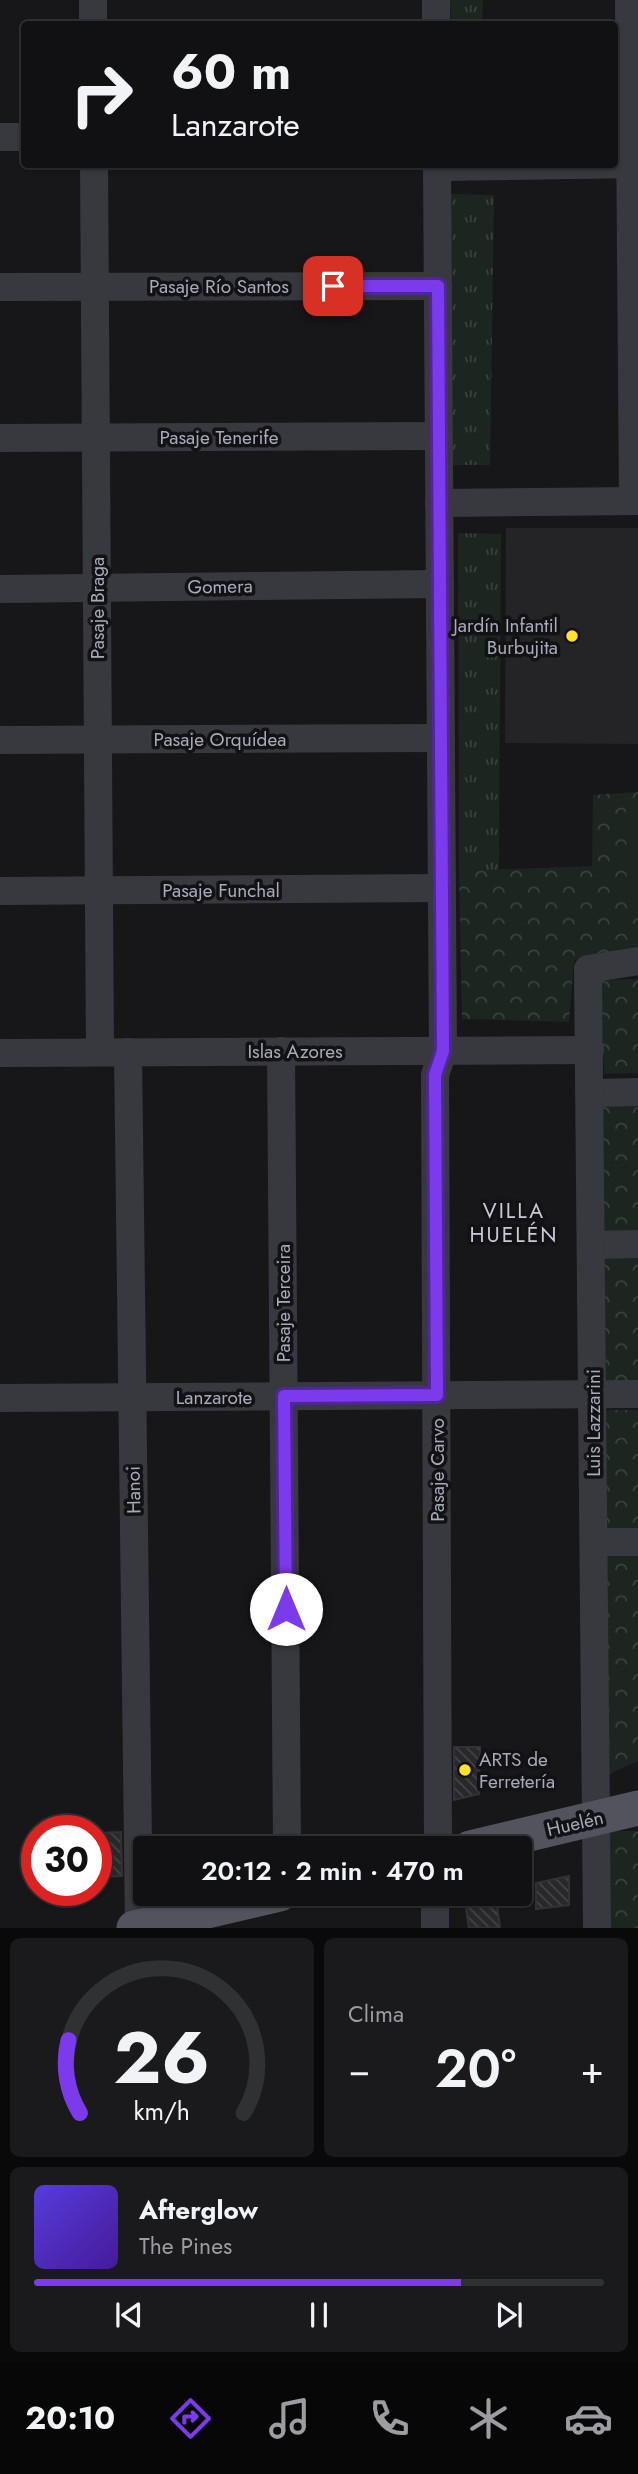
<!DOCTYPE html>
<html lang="es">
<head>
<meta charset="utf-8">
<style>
  body { margin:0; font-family:Jost,sans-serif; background:#1a1a1c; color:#f1f3f6; height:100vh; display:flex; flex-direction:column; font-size:26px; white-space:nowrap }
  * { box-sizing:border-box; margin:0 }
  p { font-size:23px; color:#9c9da0 }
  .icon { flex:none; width:38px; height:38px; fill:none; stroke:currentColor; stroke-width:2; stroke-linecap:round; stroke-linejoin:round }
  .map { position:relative; height:1928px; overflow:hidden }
  .side { display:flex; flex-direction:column; gap:10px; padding:10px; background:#09090a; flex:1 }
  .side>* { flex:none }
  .top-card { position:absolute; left:21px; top:21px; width:597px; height:147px; border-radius:7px; box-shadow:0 2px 5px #0004,0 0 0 2px #303133; background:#111113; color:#f1f3f6; overflow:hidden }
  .speed { position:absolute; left:21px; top:1815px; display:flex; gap:14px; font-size:35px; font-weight:700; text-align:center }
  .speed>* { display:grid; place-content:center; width:91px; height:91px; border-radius:50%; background:#111113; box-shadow:0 2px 5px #0004,0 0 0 2px #303133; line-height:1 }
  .speed .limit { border:10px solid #d22; background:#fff; color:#111 }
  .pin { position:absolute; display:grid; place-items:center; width:60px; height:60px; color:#fff; margin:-30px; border-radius:14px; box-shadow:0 4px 10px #0006 }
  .me { position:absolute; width:77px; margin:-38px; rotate:0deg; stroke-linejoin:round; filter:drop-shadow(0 0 5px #0008) }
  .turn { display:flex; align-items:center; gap:24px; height:147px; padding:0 35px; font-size:32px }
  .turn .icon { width:91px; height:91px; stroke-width:2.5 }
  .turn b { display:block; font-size:49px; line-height:60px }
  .big { font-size:52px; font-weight:600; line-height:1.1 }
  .side .widget { flex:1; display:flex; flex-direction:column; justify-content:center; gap:10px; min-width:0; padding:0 24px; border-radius:10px; background:#1a1a1c }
  .side .dial { align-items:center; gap:0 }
  .dial svg { height:182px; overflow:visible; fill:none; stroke:#303133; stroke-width:7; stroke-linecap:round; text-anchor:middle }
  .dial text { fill:#f1f3f6; stroke:none }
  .song { display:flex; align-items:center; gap:21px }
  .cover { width:84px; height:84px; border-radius:10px; background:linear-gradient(135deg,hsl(250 70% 55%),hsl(260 70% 35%)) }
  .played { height:7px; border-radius:4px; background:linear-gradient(90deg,#7c3aed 75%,#303133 75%) }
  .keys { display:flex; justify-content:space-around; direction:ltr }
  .heat { display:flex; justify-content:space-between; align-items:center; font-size:38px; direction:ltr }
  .side .tiles { flex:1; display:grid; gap:10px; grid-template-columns:1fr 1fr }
  .widget:last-child { grid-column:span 2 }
  .trip { position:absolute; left:133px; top:1836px; width:399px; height:70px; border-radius:7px; background:#111113; box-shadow:0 2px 5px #0004,0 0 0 2px #303133; font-weight:600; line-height:70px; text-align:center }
  .dock { display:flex; height:112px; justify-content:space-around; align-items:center; background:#070708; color:#9c9da0 }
  .dock .icon { width:49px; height:49px }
  .dock .current { color:#7c3aed }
  .dock b { font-size:32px; color:#f1f3f6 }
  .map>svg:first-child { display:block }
</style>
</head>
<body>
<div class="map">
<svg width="638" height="1928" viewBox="0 0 638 1928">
  <defs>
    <pattern id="grass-tufts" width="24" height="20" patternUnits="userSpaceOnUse" patternTransform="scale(1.75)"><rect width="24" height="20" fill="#1c251f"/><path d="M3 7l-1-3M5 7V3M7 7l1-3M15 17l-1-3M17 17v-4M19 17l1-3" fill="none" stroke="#3a423d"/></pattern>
    <pattern id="park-crowns" width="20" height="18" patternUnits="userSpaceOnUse" patternTransform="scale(1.75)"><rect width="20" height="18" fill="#1c251f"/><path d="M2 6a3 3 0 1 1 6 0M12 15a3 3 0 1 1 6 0" fill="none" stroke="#3a423d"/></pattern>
    <pattern id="building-back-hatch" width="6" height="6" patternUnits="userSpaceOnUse" patternTransform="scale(1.75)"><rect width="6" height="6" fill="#28272a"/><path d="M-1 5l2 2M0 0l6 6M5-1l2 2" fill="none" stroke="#444447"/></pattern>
  </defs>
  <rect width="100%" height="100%" fill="#171719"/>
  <path fill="#242326" d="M506 528H638V744L505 743Z"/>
  <g fill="url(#grass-tufts)">
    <path d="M450 0H483L482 24H451Z"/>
    <path d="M451 194 494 195 490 465H448Z"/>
    <path d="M458 533 501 534 499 870 459 871Z"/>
  </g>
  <g fill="url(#park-crowns)">
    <path d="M638 792V948L574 960 569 1022 462 1019 459 871 592 866 593 795Z"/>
    <path d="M638 979V1073L604 1074 601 980Z"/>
    <path d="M602 1102 638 1103V1235H603Z"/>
    <path d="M638 1254V1385H601L600 1255Z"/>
    <rect x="604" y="1410" width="34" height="118"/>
    <path d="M606 1554H638V1761L609 1774Z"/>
    <path d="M608 1831H638V1928H610Z"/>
  </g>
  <path fill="#1c251f" d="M626 800H638V910H627Z"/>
  <g fill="url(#building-back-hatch)" stroke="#323135" stroke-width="2">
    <path d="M454 1747H480L479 1794 454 1800Z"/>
    <path d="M121 1832 122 1876 96 1877V1833Z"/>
    <path d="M569 1876V1905L536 1909V1883Z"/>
    <path d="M496 1897 500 1928H469L465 1901Z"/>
  </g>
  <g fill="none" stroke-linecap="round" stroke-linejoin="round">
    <g stroke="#38383f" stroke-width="28">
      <path d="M93 0V24"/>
      <path d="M436 0V24"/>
      <path d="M629 0 633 501"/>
      <path d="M0 137H24"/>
      <path d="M94 164 100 1052"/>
      <path d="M437 164 443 1051 435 1075 438 1848"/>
      <path d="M437 167 638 164"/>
      <path d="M0 287 438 286"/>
      <path d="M0 438 438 436"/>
      <path d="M439 503 638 501"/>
      <path d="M0 589 440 584"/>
      <path d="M0 740 441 738"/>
      <path d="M0 891 442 888"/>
      <path d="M281 1051 287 1848"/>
      <path d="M128 1052 139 1927"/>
      <path d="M0 1053 590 1050"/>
      <path d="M591 1093 638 1092"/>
      <path d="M591 1245 638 1244"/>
      <path d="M0 1398 638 1394"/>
      <path d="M594 1542H638"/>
      <path d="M435 1928V1894"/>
      <path d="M597 1928 588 969 638 961"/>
    </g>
    <g stroke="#53535e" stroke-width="35">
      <path d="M470 1848 638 1808"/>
      <path d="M134 1928 280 1894"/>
    </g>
  </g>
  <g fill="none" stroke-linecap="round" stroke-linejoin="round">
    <defs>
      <path id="route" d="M286 1609 284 1396 437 1395 435 1075 443 1051 438 286H333"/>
    </defs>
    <use href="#route" stroke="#51269a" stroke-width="18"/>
    <use href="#route" stroke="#7c3aed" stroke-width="12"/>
  </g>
  <g fill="#ffe229" stroke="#121214" stroke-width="2.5">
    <circle cx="572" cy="636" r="7"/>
    <circle cx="465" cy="1770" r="7"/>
  </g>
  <g text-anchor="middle" stroke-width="7" stroke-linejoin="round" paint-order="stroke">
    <g font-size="19" fill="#a8aaba" stroke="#121214">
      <text x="219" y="293">Pasaje Río Santos</text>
      <text x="219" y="444">Pasaje Tenerife</text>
      <text transform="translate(220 586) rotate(-1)" y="7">Gomera</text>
      <text transform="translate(97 608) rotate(-90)" y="7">Pasaje Braga</text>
      <text x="220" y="746">Pasaje Orquídea</text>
      <text x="221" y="897">Pasaje Funchal</text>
      <text x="295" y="1058">Islas Azores</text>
      <text transform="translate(283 1303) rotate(-90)" y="7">Pasaje Terceira</text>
      <text x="214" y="1404">Lanzarote</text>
      <text transform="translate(593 1423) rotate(-90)" y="7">Luis Lazzarini</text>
      <text transform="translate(437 1470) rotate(-90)" y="7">Pasaje Carvo</text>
      <text transform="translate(133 1490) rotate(-91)" y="7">Hanoi</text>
      <text transform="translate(575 1823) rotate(-13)" y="7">Huelén</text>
    </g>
    <g font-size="19" fill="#a8aaba" stroke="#121214" text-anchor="end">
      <text x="558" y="632">Jardín Infantil<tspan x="558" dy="22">Burbujita</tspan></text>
      <text x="479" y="1766" text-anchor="start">ARTS de<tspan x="479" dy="22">Ferretería</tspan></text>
    </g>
    <g font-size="21" letter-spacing="2" fill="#c9cad6" stroke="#121214">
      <text x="514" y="1218">VILLA<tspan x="514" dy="24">HUELÉN</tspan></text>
    </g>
  </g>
</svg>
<div class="speed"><div class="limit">30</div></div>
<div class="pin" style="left:333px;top:286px;background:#d93025"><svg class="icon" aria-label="arrive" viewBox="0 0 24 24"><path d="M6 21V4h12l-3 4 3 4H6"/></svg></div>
<svg class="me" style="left:286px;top:1609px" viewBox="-20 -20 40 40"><circle r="19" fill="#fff"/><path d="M0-13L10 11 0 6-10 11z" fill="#7c3aed"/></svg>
<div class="trip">20:12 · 2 min · 470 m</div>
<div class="top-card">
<div class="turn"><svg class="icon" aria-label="right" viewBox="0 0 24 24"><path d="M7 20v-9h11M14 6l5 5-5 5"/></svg><div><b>60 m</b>Lanzarote</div></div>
</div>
</div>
<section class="side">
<div class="tiles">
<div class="widget dial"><svg viewBox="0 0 100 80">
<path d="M14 69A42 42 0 1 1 86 69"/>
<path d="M14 69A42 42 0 0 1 9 37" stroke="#7c3aed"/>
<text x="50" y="56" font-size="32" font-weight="700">26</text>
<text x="50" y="72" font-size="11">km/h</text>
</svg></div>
<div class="widget"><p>Clima</p>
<div class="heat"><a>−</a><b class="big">20°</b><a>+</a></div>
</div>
<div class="widget">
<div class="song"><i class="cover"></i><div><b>Afterglow</b><p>The Pines</p></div></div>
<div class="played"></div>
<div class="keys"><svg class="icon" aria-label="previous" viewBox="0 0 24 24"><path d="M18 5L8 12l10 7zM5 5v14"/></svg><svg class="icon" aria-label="pause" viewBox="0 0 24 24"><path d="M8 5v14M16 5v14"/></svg><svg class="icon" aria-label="next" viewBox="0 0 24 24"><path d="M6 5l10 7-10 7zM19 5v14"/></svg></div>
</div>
</div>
</section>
<nav class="dock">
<b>20:10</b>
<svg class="icon current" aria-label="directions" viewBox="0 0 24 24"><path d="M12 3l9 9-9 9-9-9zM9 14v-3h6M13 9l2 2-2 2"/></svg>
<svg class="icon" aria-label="music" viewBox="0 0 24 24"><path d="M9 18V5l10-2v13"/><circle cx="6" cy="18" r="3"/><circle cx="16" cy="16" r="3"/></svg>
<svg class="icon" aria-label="phone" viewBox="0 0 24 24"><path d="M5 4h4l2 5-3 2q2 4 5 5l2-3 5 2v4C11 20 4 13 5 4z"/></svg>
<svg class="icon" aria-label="climate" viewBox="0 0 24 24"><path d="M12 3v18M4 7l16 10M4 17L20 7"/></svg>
<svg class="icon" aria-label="car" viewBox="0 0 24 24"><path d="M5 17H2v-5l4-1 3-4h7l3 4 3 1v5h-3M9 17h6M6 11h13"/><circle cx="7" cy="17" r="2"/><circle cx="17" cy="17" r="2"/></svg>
</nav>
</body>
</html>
